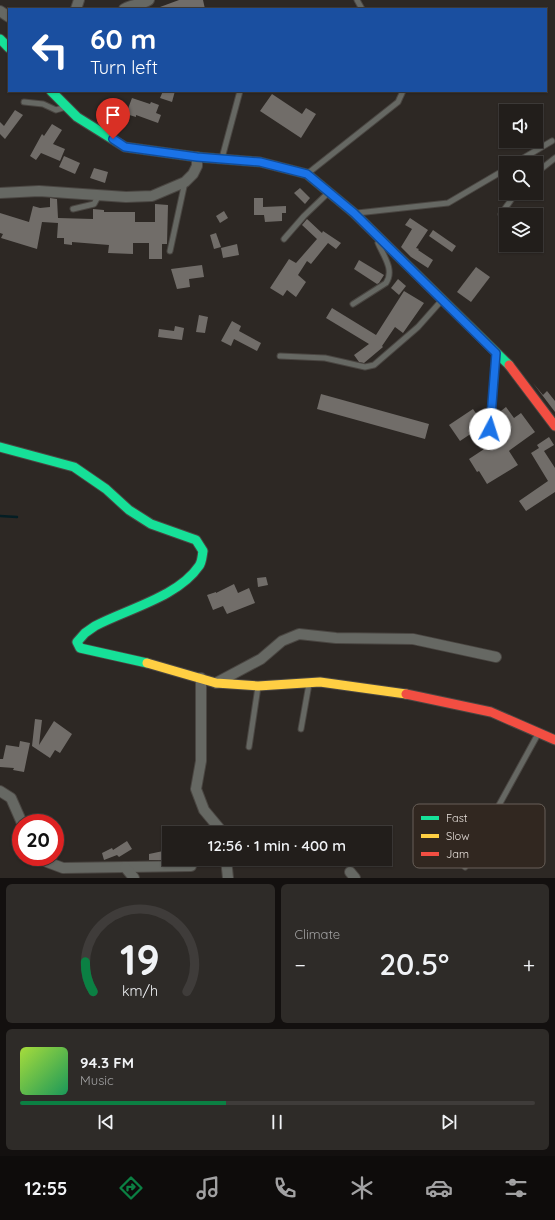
<!DOCTYPE html>
<html lang="en">
<head>
<meta charset="utf-8">
<style>
  body { margin:0; font-family:Quicksand,sans-serif; background:#2e2b28; color:#f1f3f6; height:100vh; display:flex; flex-direction:column; font-size:15px; white-space:nowrap }
  * { box-sizing:border-box; margin:0 }
  p { font-size:13px; color:#a2a2a3 }
  .icon { flex:none; width:22px; height:22px; fill:none; stroke:currentColor; stroke-width:2; stroke-linecap:round; stroke-linejoin:round }
  .map { position:relative; height:878px; overflow:hidden }
  .sheet { display:flex; flex-direction:column; gap:6px; padding:6px; background:#13100f; flex:1 }
  .sheet>* { flex:none }
  .guide { position:absolute; left:8px; top:8px; width:539px; height:84px; border-radius:0px; box-shadow:0 1px 3px #0004,0 0 0 1px #3f3c3a; background:#1a4fa0; color:#fff; overflow:hidden }
  .controls { position:absolute; left:499px; top:104px; display:grid; gap:8px }
  .controls a { display:grid; place-items:center; width:44px; height:44px; border-radius:0px; background:#221e1b; box-shadow:0 1px 3px #0004,0 0 0 1px #3f3c3a; font-size:20px }
  .speed { position:absolute; left:12px; top:814px; display:flex; gap:8px; font-size:20px; font-weight:700; text-align:center }
  .speed>* { display:grid; place-content:center; width:52px; height:52px; border-radius:50%; background:#221e1b; box-shadow:0 1px 3px #0004,0 0 0 1px #3f3c3a; line-height:1 }
  .speed .limit { border:6px solid #d22; background:#fff; color:#111 }
  .pin { position:absolute; display:grid; place-items:center; width:34px; height:34px; color:#fff; margin:-41px -17px; border-radius:50% 50% 50% 0; rotate:-45deg; box-shadow:0 0 4px #0007 }
  .pin .icon { rotate:45deg }
  .me { position:absolute; width:44px; margin:-22px; rotate:5deg; stroke-linejoin:round; filter:drop-shadow(0 0 3px #0008) }
  .turn { display:flex; align-items:center; gap:14px; height:84px; padding:0 16px; font-size:18px }
  .turn .icon { width:52px; height:52px; stroke-width:2.5 }
  .turn b { display:block; font-size:28px; line-height:34px }
  .big { font-size:30px; font-weight:600; line-height:1.1 }
  .sheet .widget { flex:1; display:flex; flex-direction:column; justify-content:center; gap:6px; min-width:0; padding:0 14px; border-radius:6px; background:#2e2b28 }
  .sheet .dial { align-items:center; gap:0 }
  .dial svg { height:104px; overflow:visible; fill:none; stroke:#3f3c3a; stroke-width:7; stroke-linecap:round; text-anchor:middle }
  .dial text { fill:#f1f3f6; stroke:none }
  .song { display:flex; align-items:center; gap:12px }
  .cover { width:48px; height:48px; border-radius:6px; background:linear-gradient(135deg,hsl(80 70% 55%),hsl(150 70% 35%)) }
  .played { height:4px; border-radius:2px; background:linear-gradient(90deg,#0b8043 40%,#3f3c3a 40%) }
  .keys { display:flex; justify-content:space-around; direction:ltr }
  .heat { display:flex; justify-content:space-between; align-items:center; font-size:22px; direction:ltr }
  .sheet .tiles { flex:1; display:grid; gap:6px; grid-template-columns:1fr 1fr }
  .widget:last-child { grid-column:span 2 }
  .trip { position:absolute; left:162px; top:826px; width:230px; height:40px; border-radius:0px; background:#221e1b; box-shadow:0 1px 3px #0004,0 0 0 1px #3f3c3a; font-weight:600; line-height:40px; text-align:center }
  .tab-bar { display:flex; height:64px; justify-content:space-around; align-items:center; background:#0e0c0b; color:#a2a2a3 }
  .tab-bar .icon { width:28px; height:28px }
  .tab-bar .selected { color:#0b8043 }
  .tab-bar b { font-size:18px; color:#f1f3f6 }
  .map>svg:first-child { display:block }
</style>
</head>
<body>
<div class="map">
<svg width="555" height="878" viewBox="0 0 555 878">
  <rect width="100%" height="100%" fill="#2d2824"/>
  <g fill="none" stroke-linecap="round" stroke-linejoin="round">
    <path stroke="#041e24" stroke-width="2.5" d="M0 516 17 517"/>
  </g>
  <g fill="#716d69">
    <path d="M179 0H203L205 9H161L160 7Z"/>
    <path d="M163 91H175L172 102 160 98Z"/>
    <path d="M272 94 302 114 306 108 316 114 301 138 260 111Z"/>
    <path d="M132 98 150 104 151 102 159 105 156 113 161 115 158 123 136 115V117L126 114Z"/>
    <path d="M15 110 23 115 5 139 0 134V122L4 126Z"/>
    <path d="M52 124 62 130 53 144 65 149 60 161 41 153 36 160 30 156 42 134 44 136Z"/>
    <path d="M64 156 80 163 75 174 59 167Z"/>
    <path d="M94 168 108 172 105 183 90 178Z"/>
    <path d="M300 188 310 198 305 204 294 193Z"/>
    <path d="M50 198 57 199 58 218 93 219V209L104 210V212H135V222H155V204L168 205 167 244H162V259H149V243H133V254L108 253 109 245 72 242V245L64 244V238H57L58 223 42 222 37 249 1 238 3 234 0 233V213L29 222 33 206 40 208 50 207Z"/>
    <path d="M254 198H263V207L286 206V213H282V221L265 222 264 215H254Z"/>
    <path d="M224 211 228 218 220 223 216 216Z"/>
    <path d="M410 218 428 230 416 248 419 249 418 250 433 260 428 268 411 257 401 247 412 229 405 225Z"/>
    <path d="M307 219 322 233 323 231 341 243 336 249 328 243 311 264 307 261 298 275 306 282 296 297 287 290 283 296 270 288 289 259 296 263 317 239 302 225Z"/>
    <path d="M433 230 456 246 452 252 429 236Z"/>
    <path d="M216 233 221 247 214 249 210 235Z"/>
    <path d="M237 244 239 255 223 258 221 248Z"/>
    <path d="M359 260 384 275 379 283 377 284 354 269Z"/>
    <path d="M202 265 204 277 189 279 190 287 177 289 171 269Z"/>
    <path d="M476 267 490 277 471 302 457 292Z"/>
    <path d="M398 279 406 286 399 295 391 288Z"/>
    <path d="M404 291 424 303 403 333 395 327 382 346 383 347 364 363 359 362 354 355 369 344 326 318 332 308 376 335Z"/>
    <path d="M199 315 208 317 205 333 196 332Z"/>
    <path d="M232 321 241 326 239 331 261 343 257 351 234 339 231 346 221 341Z"/>
    <path d="M175 326 184 328 182 340 158 337 159 329 174 331Z"/>
    <path d="M533 383 543 395 547 391 555 401V412Z"/>
    <path d="M321 394 429 424 425 439 317 409Z"/>
    <path d="M506 407 514 418 521 413 535 432 510 450 509 451 518 465 487 484 479 471 477 472 469 459 510 432 497 414Z"/>
    <path d="M473 409 484 425 460 441 449 425Z"/>
    <path d="M549 437 554 445 544 451 555 468V492L526 511 519 501 548 481 531 453 539 448 537 445Z"/>
    <path d="M266 577 268 585 258 587 257 578Z"/>
    <path d="M234 584 238 593 249 588 255 603 227 614 223 606 213 610 207 595 216 592V593Z"/>
    <path d="M35 719 42 720 39 745 54 721 72 734 60 753 55 750 50 758 32 746Z"/>
    <path d="M20 741 30 743 24 772 13 770 14 768 0 767V759H3L6 745 19 747Z"/>
    <path d="M127 841 132 849 119 857 117 855 104 860 102 853 112 848 113 850Z"/>
    <path d="M168 850 169 860H149V854Z"/>
  </g>
  <g fill="none" stroke-linecap="round" stroke-linejoin="round">
    <defs>
      <g id="lane">
        <path d="M357 0 362 9"/>
        <path d="M24 102 43 104 56 110 66 107"/>
        <path d="M222 158 240 91"/>
        <path d="M515 163 552 141"/>
        <path d="M536 173 555 158"/>
        <path d="M307 174 398 102 403 91"/>
        <path d="M73 209 94 204 99 195"/>
        <path d="M357 213 448 203 506 169"/>
        <path d="M501 214 516 193"/>
        <path d="M284 239 304 216 328 193"/>
        <path d="M170 251 185 182"/>
        <path d="M353 304 386 283C395 270 383 255 378 243"/>
        <path d="M280 356 325 358 365 367 374 365 418 327 442 300"/>
        <path d="M490 429 496 356"/>
        <path d="M301 729 309 684"/>
        <path d="M249 747 258 687"/>
        <path d="M465 867 538 734"/>
      </g>
      <g id="street">
        <path d="M76 9 79 0"/>
        <path d="M124 9C132 4 142 5 149 0"/>
        <path d="M0 11 9 17"/>
        <path d="M0 193 39 191 126 197 152 196 185 182 193 174 197 166V157"/>
        <path d="M201 678V761L196 789 204 810 219 828 221 833"/>
        <path d="M216 683 261 659 282 641 299 634 336 638 413 639 496 657"/>
        <path d="M0 791 11 798 22 823"/>
        <path d="M43 857 47 862 63 868 191 866"/>
        <path d="M226 859 228 878"/>
        <path d="M125 867 134 878"/>
        <path d="M350 872 355 878"/>
      </g>
      <g id="fast">
        <path d="M0 39 9 48"/>
        <path d="M51 91 77 117 125 147 197 157 260 162 307 174 354 213 509 365"/>
        <path d="M0 447 74 467 106 489 129 510 151 524 196 540 203 551C202 556 202 562 199 566 178 597 127 609 95 626L85 633 77 642 80 648 147 663"/>
      </g>
      <path id="slow" d="M147 663 216 683 258 686 320 682 406 694"/>
      <g id="jam">
        <path d="M509 365 555 426"/>
        <path d="M406 694 491 712 555 740"/>
      </g>
    </defs>
    <use href="#lane" stroke="#4a4642" stroke-width="7"/>
    <use href="#street" stroke="#4a4642" stroke-width="12"/>
    <use href="#fast" stroke="#4a4642" stroke-width="11"/>
    <use href="#slow" stroke="#4a4642" stroke-width="11"/>
    <use href="#jam" stroke="#4a4642" stroke-width="11"/>
    <use href="#lane" stroke="#666863" stroke-width="5"/>
    <use href="#street" stroke="#666863" stroke-width="10"/>
    <use href="#fast" stroke="#16e098" stroke-width="9"/>
    <use href="#slow" stroke="#ffcf43" stroke-width="9"/>
    <use href="#jam" stroke="#f24e42" stroke-width="9"/>
  </g>
  <g fill="none" stroke-linecap="round" stroke-linejoin="round">
    <defs>
      <path id="route" d="M113 139 125 147 197 157 260 162 307 174 354 213 496 353 490 429"/>
    </defs>
    <use href="#route" stroke="#114b97" stroke-width="10"/>
    <use href="#route" stroke="#1a73e8" stroke-width="7"/>
  </g>
  <rect x="413" y="804" width="132" height="64" rx="6" fill="#312720" stroke="#685f58" stroke-width="1"/>
  <rect x="421" y="816" width="18" height="4" fill="#16e098"/>
  <rect x="421" y="834" width="18" height="4" fill="#ffcf43"/>
  <rect x="421" y="852" width="18" height="4" fill="#f24e42"/>
  <g font-size="11" fill="#e8e1dc">
    <text x="446" y="822">Fast</text>
    <text x="446" y="840">Slow</text>
    <text x="446" y="858">Jam</text>
  </g>
</svg>
<div class="controls">
<a><svg class="icon" aria-label="sound" viewBox="0 0 24 24"><path d="M4 9h4l5-4v14l-5-4H4zM17 9q2 3 0 6"/></svg></a>
<a><svg class="icon" aria-label="search" viewBox="0 0 24 24"><circle cx="10" cy="10" r="6"/><path d="M15 15l6 6"/></svg></a>
<a><svg class="icon" aria-label="layers" viewBox="0 0 24 24"><path d="M12 4l9 5-9 5-9-5zM3 14l9 5 9-5"/></svg></a>
</div>
<div class="speed"><div class="limit">20</div></div>
<div class="pin" style="left:113px;top:139px;background:#d93025"><svg class="icon" aria-label="arrive" viewBox="0 0 24 24"><path d="M6 21V4h12l-3 4 3 4H6"/></svg></div>
<svg class="me" style="left:490px;top:429px" viewBox="-20 -20 40 40"><circle r="19" fill="#fff"/><path d="M0-13L10 11 0 6-10 11z" fill="#1a73e8"/></svg>
<div class="trip">12:56 · 1 min · 400 m</div>
<div class="guide">
<div class="turn"><svg class="icon" aria-label="left" viewBox="0 0 24 24"><path d="M17 20v-9H6M10 6l-5 5 5 5"/></svg><div><b>60 m</b>Turn left</div></div>
</div>
</div>
<section class="sheet">
<div class="tiles">
<div class="widget dial"><svg viewBox="0 0 100 80">
<path d="M14 69A42 42 0 1 1 86 69"/>
<path d="M14 69A42 42 0 0 1 8 46" stroke="#0b8043"/>
<text x="50" y="56" font-size="32" font-weight="700">19</text>
<text x="50" y="72" font-size="11">km/h</text>
</svg></div>
<div class="widget"><p>Climate</p>
<div class="heat"><a>−</a><b class="big">20.5°</b><a>+</a></div>
</div>
<div class="widget">
<div class="song"><i class="cover"></i><div><b>94.3 FM</b><p>Music</p></div></div>
<div class="played"></div>
<div class="keys"><svg class="icon" aria-label="previous" viewBox="0 0 24 24"><path d="M18 5L8 12l10 7zM5 5v14"/></svg><svg class="icon" aria-label="pause" viewBox="0 0 24 24"><path d="M8 5v14M16 5v14"/></svg><svg class="icon" aria-label="next" viewBox="0 0 24 24"><path d="M6 5l10 7-10 7zM19 5v14"/></svg></div>
</div>
</div>
</section>
<nav class="tab-bar">
<b>12:55</b>
<svg class="icon selected" aria-label="directions" viewBox="0 0 24 24"><path d="M12 3l9 9-9 9-9-9zM9 14v-3h6M13 9l2 2-2 2"/></svg>
<svg class="icon" aria-label="music" viewBox="0 0 24 24"><path d="M9 18V5l10-2v13"/><circle cx="6" cy="18" r="3"/><circle cx="16" cy="16" r="3"/></svg>
<svg class="icon" aria-label="phone" viewBox="0 0 24 24"><path d="M5 4h4l2 5-3 2q2 4 5 5l2-3 5 2v4C11 20 4 13 5 4z"/></svg>
<svg class="icon" aria-label="climate" viewBox="0 0 24 24"><path d="M12 3v18M4 7l16 10M4 17L20 7"/></svg>
<svg class="icon" aria-label="car" viewBox="0 0 24 24"><path d="M5 17H2v-5l4-1 3-4h7l3 4 3 1v5h-3M9 17h6M6 11h13"/><circle cx="7" cy="17" r="2"/><circle cx="17" cy="17" r="2"/></svg>
<svg class="icon" aria-label="filters" viewBox="0 0 24 24"><path d="M4 7h16M4 17h16"/><circle cx="9" cy="7" r="2"/><circle cx="15" cy="17" r="2"/></svg>
</nav>
</body>
</html>
